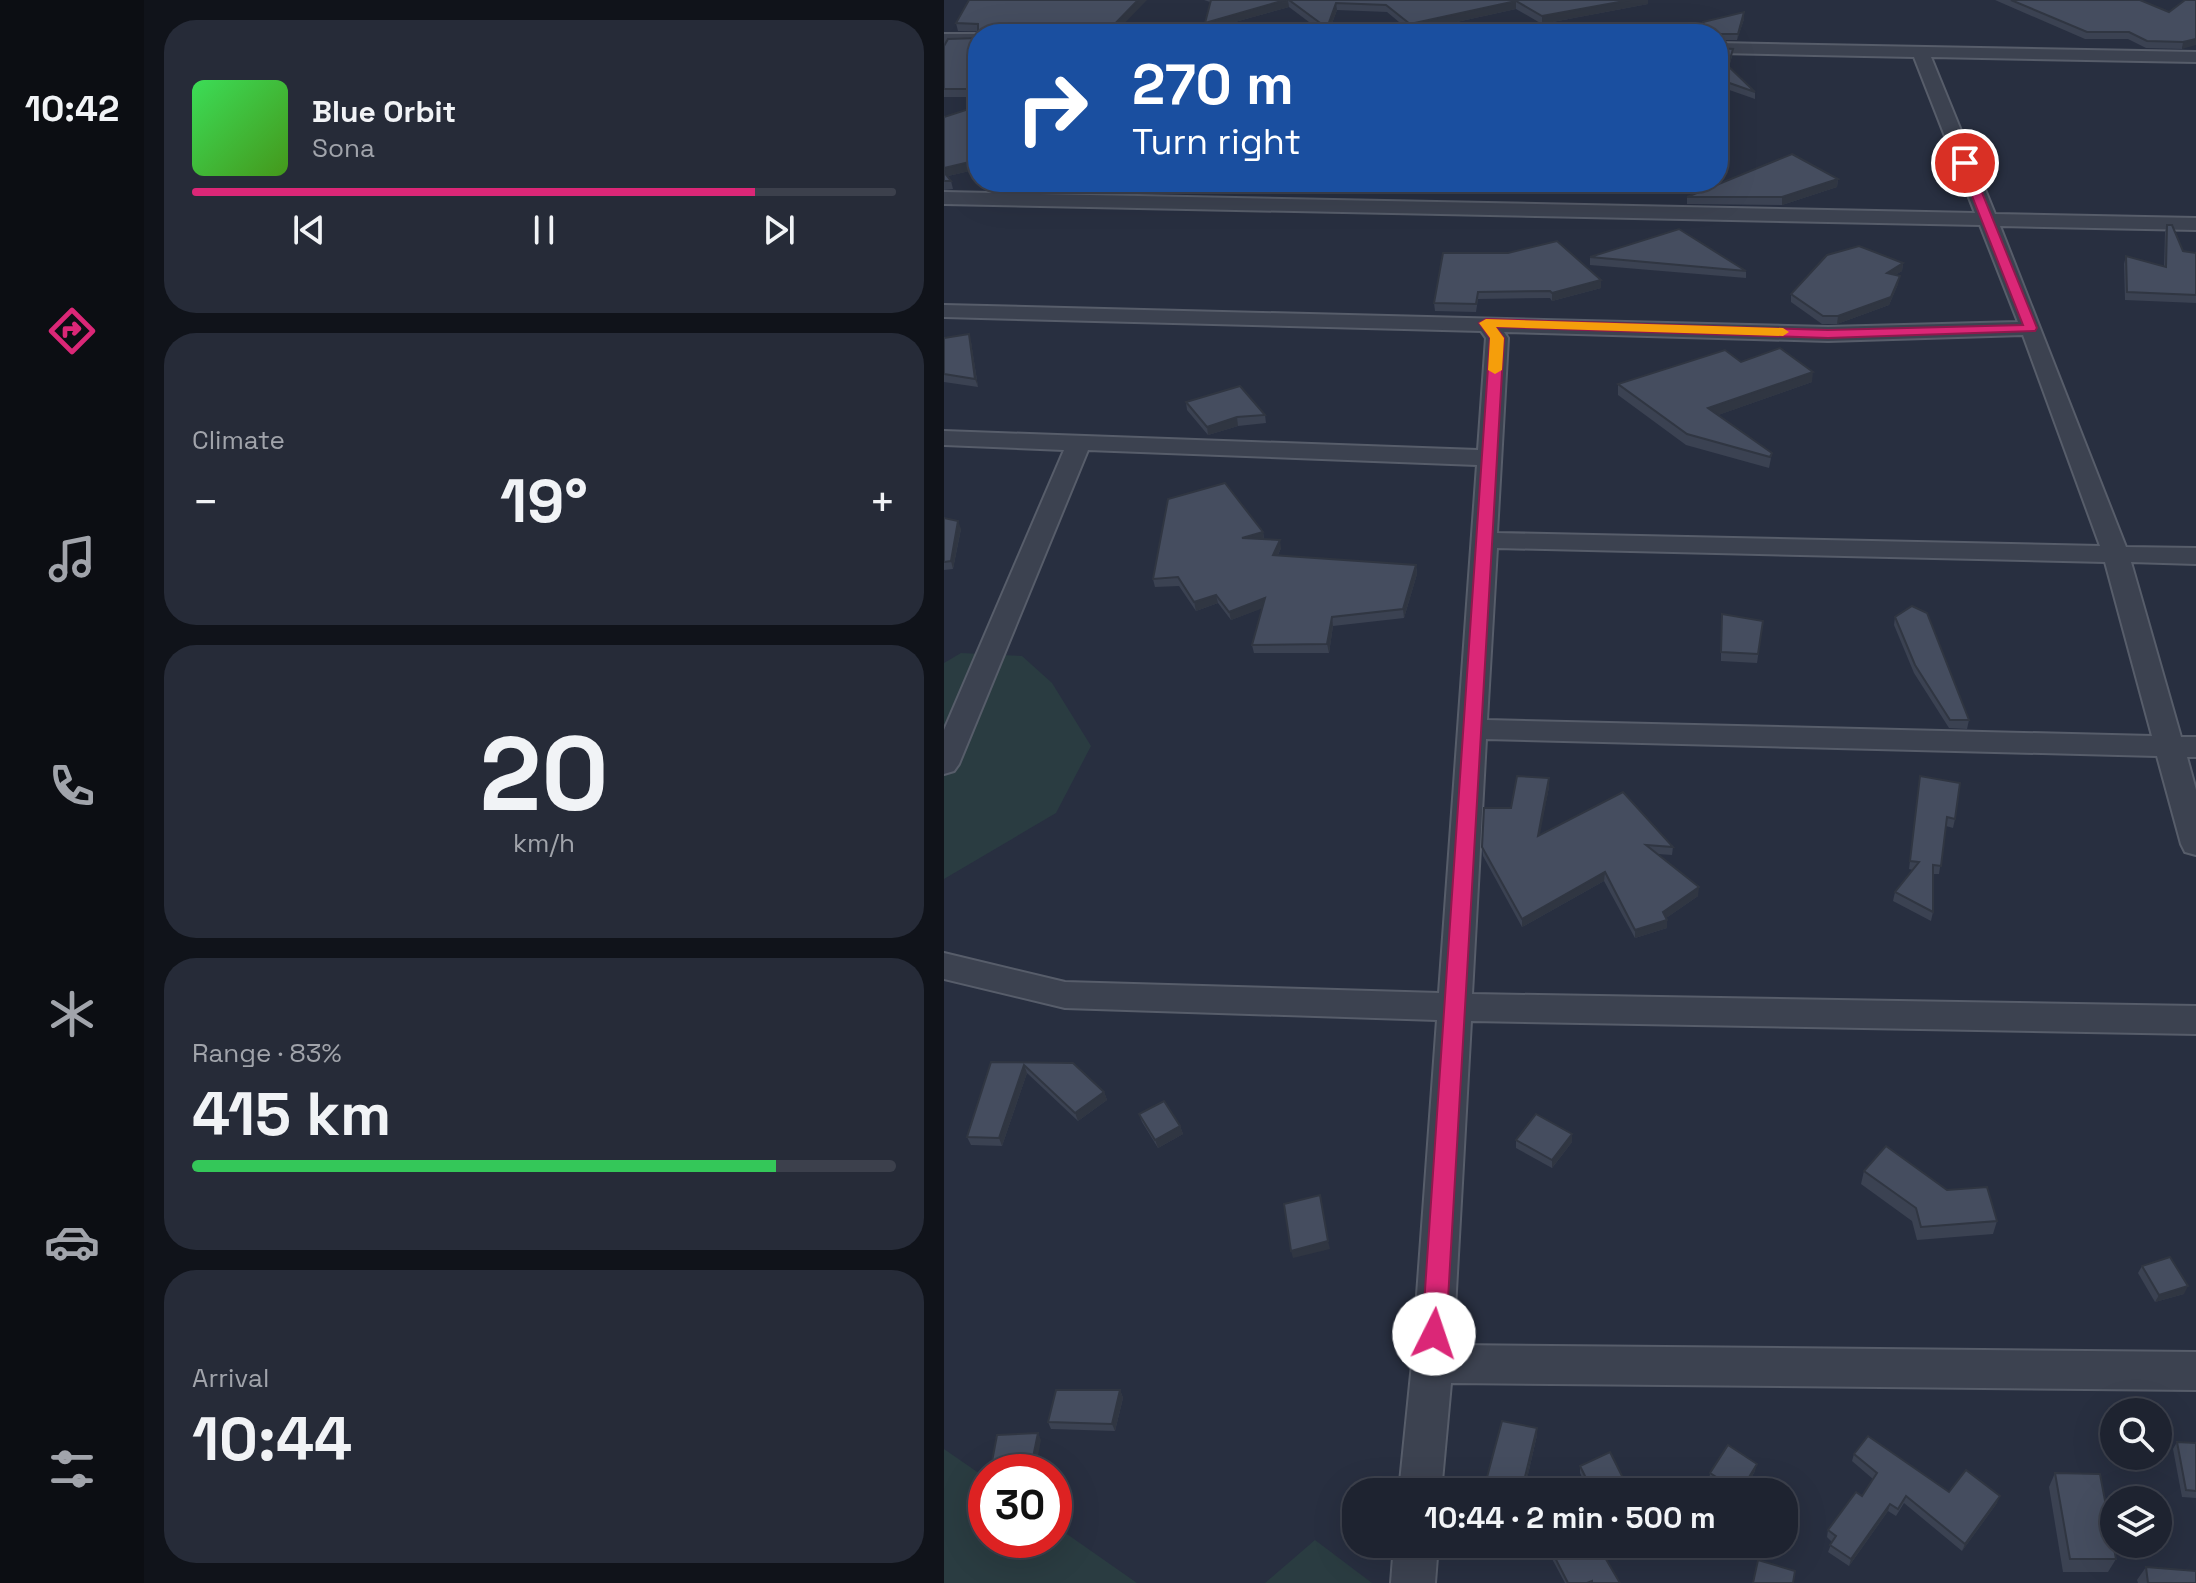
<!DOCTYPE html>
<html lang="en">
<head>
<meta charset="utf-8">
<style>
  body { margin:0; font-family:"Space Grotesk",sans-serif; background:#262b38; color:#f1f3f6; height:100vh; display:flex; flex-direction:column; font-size:30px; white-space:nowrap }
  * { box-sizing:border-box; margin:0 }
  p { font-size:26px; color:#a1a4ab }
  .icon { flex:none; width:44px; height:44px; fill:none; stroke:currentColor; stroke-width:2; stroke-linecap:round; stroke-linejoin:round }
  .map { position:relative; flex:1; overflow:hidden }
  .details { display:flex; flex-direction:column; gap:20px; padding:20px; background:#10131a; width:800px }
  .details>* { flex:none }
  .banner { position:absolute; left:24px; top:24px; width:760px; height:168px; border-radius:32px; box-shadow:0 8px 32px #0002,0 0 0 2px #3c404c; background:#1a4fa0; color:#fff; overflow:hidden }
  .tools { position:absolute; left:1156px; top:1398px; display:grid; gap:16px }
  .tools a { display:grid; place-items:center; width:72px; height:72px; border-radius:50%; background:#1e2330; box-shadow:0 8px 32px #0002,0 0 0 2px #3c404c; font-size:40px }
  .speed { position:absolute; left:24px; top:1454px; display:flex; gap:16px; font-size:40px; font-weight:700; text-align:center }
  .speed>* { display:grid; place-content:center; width:104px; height:104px; border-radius:50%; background:#1e2330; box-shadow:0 8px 32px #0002,0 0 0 2px #3c404c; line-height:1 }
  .speed .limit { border:12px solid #d22; background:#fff; color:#111 }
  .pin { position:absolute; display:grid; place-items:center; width:68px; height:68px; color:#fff; margin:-34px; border:4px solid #fff; border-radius:50%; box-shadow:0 2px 8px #0007 }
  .me { position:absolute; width:88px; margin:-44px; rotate:4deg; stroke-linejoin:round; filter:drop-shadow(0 0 6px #0008) }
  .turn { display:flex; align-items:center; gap:28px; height:168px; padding:0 32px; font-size:36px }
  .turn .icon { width:104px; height:104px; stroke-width:2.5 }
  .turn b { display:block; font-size:56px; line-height:68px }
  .big { font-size:60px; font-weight:700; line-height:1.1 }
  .details .card { flex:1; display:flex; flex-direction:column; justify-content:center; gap:12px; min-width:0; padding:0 28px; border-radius:32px; background:#262b38 }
  .details .dial { align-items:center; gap:0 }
  .dial b { font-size:104px; line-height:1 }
  .song { display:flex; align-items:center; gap:24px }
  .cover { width:96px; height:96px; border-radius:12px; background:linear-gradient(135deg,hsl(130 70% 55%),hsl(100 70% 35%)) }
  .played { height:8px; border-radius:4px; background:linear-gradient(90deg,#db2777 80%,#3c404c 80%) }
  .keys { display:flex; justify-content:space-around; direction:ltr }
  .heat { display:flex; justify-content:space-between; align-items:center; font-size:44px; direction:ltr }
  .charge { height:12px; border-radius:6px; background:linear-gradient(90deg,#34c759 83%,#3c404c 0) }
  .trip { position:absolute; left:398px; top:1478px; width:456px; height:80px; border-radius:32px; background:#1e2330; box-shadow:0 8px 32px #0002,0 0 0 2px #3c404c; font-weight:700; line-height:80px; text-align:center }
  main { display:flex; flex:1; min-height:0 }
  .menu { display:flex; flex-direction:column; width:144px; justify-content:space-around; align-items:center; background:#0c0e13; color:#a1a4ab }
  .menu .icon { width:56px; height:56px }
  .menu .active { color:#db2777 }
  .menu b { font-size:36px; color:#f1f3f6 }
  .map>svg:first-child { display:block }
</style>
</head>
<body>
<main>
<nav class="menu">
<b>10:42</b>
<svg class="icon active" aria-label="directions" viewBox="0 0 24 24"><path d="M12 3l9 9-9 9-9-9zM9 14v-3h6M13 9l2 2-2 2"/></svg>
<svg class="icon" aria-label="music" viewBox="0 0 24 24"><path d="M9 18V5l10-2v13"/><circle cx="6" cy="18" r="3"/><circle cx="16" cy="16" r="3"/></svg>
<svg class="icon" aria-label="phone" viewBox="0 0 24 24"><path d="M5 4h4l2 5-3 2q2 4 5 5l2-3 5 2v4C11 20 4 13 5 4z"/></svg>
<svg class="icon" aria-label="climate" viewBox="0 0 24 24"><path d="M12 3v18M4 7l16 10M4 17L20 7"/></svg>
<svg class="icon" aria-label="car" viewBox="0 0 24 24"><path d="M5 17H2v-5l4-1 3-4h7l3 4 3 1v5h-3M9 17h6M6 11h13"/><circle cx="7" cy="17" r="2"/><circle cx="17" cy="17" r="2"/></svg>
<svg class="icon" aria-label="filters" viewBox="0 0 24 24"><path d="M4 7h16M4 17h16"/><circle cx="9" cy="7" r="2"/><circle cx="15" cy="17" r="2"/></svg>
</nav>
<section class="details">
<div class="card">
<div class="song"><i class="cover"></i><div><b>Blue Orbit</b><p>Sona</p></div></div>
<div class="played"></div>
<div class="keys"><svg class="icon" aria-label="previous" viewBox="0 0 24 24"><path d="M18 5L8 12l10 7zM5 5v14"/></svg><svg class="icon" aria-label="pause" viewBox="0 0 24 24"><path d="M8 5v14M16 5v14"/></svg><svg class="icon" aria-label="next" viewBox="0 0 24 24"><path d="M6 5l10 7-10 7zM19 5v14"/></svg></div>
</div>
<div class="card"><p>Climate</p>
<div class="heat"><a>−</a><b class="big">19°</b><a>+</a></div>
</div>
<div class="card dial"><b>20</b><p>km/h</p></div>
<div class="card"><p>Range · 83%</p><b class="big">415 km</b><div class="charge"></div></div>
<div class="card"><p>Arrival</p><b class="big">10:44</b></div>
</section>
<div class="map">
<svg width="1252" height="1583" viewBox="0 0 1252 1583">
  <rect width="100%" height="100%" fill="#282f40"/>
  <g fill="#2a3c41">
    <path d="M17 653 78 656 108 683 147 746 112 813 0 879V663Z"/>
    <path d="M0 1449 42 1478V1540H110V1525L193 1583H0Z"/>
    <path d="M371 1540 428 1583H321Z"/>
  </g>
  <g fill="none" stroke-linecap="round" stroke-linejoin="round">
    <defs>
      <g id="minor">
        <rect x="0" y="34" width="34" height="10"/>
        <path d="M774 43 1252 52V62L987 57 1051 214 1252 218V230L1056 226 1182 547 1252 548V564L1187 562 1237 737H1252V757H1243L1252 790V855L1241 852 1237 844 1213 756 542 739 528 994 1252 1006V1034L527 1021 509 1345 1252 1352V1390L507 1383 497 1492H455L468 1364 493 1020 121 1008 0 979V953L121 982 495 993 533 465 144 450 15 764 10 771 0 774V730L120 450 0 445V431L534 450 542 338 537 331 0 317V305L884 327 1074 322 1036 225 0 204V192L1031 213 970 57 774 53ZM560 332 884 341 1079 335 1156 546 553 533 564 338ZM553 548 1161 562 1208 736 543 720Z"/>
        <path d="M450 1544H494L491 1583H447Z"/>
      </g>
    </defs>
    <use href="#minor" stroke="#575d6a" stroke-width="4"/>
    <use href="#minor" fill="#3c4250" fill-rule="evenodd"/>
  </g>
  <g fill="#3b4252">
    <path d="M260 0H704V4L598 24 572 9 467 32 443 12 393 10 384 34H381L345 7 262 30 261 23 266 2Z"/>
    <path d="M1051 0H1196L1225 12 1252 0 1238 49 1202 48 1184 39H1141Z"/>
    <path d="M800 12V19L793 40H774V34H760L758 29 759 22Z"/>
    <path d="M12 23 170 34 14 31Z"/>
    <path d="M34 38V97H0V46Z"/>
    <path d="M774 48 788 56 785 67 811 92V99L774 86Z"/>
    <path d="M0 117 34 169 4 176 7 181 9 189 0 190Z"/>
    <path d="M894 179 893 187 838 205 743 204V196Z"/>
    <path d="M1223 225 1239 251 1252 253V303L1181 300 1180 264 1182 256 1220 267 1221 232Z"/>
    <path d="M499 253 657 288 608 301 606 298 534 299 532 312 491 311 490 303Z"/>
    <path d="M646 257 802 271V278L646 265Z"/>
    <path d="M959 263 958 271 951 275 954 284 945 305 893 324H878L847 302V294Z"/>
    <path d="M0 338 27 342 34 387 0 382Z"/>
    <path d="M797 362 868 382 774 415 828 453 825 468 742 445 674 395V384Z"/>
    <path d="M242 402 321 415 322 423 294 426 264 435 243 410Z"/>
    <path d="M0 518 17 529 9 569 0 570Z"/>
    <path d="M319 532 320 539 337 548 334 555 472 565 473 574 460 618 389 626 385 653H310L308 645 318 608 287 620 274 603 252 611 235 586 211 587 209 579Z"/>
    <path d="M951 617 1025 720 1023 729 1005 728 970 673 950 625Z"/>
    <path d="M819 621 813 663 777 661V623Z"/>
    <path d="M976 776 1011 819 1009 828 1002 826 995 874H989V912L987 921 949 901 951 892 969 870 965 869Z"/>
    <path d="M605 778V787L595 835 729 847 728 855 714 854 754 896 722 918 723 928 691 938 660 881 578 927 539 856 538 847 567 808Z"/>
    <path d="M47 1062 129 1063 160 1092 163 1100 134 1121 83 1073 58 1146 27 1145 23 1137Z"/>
    <path d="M195 1114 236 1126 239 1134 214 1148 198 1122Z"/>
    <path d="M572 1140 628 1142 608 1168 572 1148Z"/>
    <path d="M920 1171 1003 1190 1053 1221 1049 1234 973 1240 968 1221 917 1184Z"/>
    <path d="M1198 1266 1240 1294 1211 1302 1194 1273Z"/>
    <path d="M176 1390 179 1398 171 1431 107 1429 104 1422Z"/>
    <path d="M593 1428V1435L580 1492H560L543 1488 542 1481Z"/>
    <path d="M1233 1442 1252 1443V1498L1238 1497 1229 1449Z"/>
    <path d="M910 1454 1005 1492 1053 1503 1018 1551 960 1503 952 1516 944 1511 905 1566 884 1552 888 1542 883 1537 884 1530 918 1496 929 1479 908 1461Z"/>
    <path d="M636 1466 681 1482V1489L676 1492H645L636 1473Z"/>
    <path d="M811 1471 799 1492H783L765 1481 766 1473Z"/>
    <path d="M1111 1473 1172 1559 1164 1572H1119L1105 1487Z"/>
    <path d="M607 1550 676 1583H621L607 1557Z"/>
    <path d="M1202 1567 1252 1583H1194L1193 1580Z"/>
  </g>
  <g fill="#303642">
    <path d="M194 0H203L170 34H161Z"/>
    <path d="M341 0H344L345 7 262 30 261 23Z"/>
    <path d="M686 0H704V4L598 24V16Z"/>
    <path d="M572 1V9L467 32 466 24Z"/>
    <path d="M392 3 393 10 384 34 383 28Z"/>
    <path d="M800 12V19L793 40 794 34Z"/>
    <path d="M1252 39V45L1238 49 1239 42Z"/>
    <path d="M34 160V169L0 177V168Z"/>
    <path d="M894 179 893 187 838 205V197Z"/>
    <path d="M959 263 958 271 942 281 943 273Z"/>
    <path d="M956 276 954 284 945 305 893 324 894 316Z"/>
    <path d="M657 280V288L608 301V293Z"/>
    <path d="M25 334 27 342 34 387 31 379Z"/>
    <path d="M869 372 868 382 763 419 764 408Z"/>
    <path d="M293 417 294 426 264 435 263 427Z"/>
    <path d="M14 521 17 529 9 569 7 561Z"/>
    <path d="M319 532 320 540 298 538Z"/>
    <path d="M336 540 337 548 330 563 329 555Z"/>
    <path d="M472 565 473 574 460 618 459 609Z"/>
    <path d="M272 595 274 603 252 611 250 602Z"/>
    <path d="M321 598 322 607 287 620 285 612Z"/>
    <path d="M388 617 389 626 385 653 383 644Z"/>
    <path d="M605 778V787L594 845V836Z"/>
    <path d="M661 872 660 881 578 927V919Z"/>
    <path d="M755 887 754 896 718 921 719 912Z"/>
    <path d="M723 920V928L691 938V930Z"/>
    <path d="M80 1065 83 1073 58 1146 55 1138Z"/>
    <path d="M160 1092 163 1100 134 1121 131 1113Z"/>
    <path d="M236 1126 239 1134 214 1148 211 1140Z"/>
    <path d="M628 1134V1142L608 1168V1160Z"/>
    <path d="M384 1241 386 1249 349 1258 347 1251Z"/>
    <path d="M1244 1286 1240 1294 1211 1302 1215 1295Z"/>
    <path d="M176 1390 179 1398 171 1431 168 1424Z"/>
    <path d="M593 1428V1435L580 1492H579Z"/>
    <path d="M94 1433 97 1440 91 1472H86Z"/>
    <path d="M813 1464 811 1471 799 1492H796Z"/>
    <path d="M681 1482V1489L676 1492H662Z"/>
    <path d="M1056 1496 1053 1503 1018 1551 1021 1544Z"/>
    <path d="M946 1504 944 1511 905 1566 907 1559Z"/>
  </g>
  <g fill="#454d5f" stroke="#303642" stroke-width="2">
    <path d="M25 0H194L161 34H34V24L12 23Z"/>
    <path d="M267 0H341L261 23Z"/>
    <path d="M345 0H686L598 16 572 1 466 24 442 5 392 3 383 28Z"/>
    <path d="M1067 0H1196L1225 12 1241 0H1252V39L1239 42 1203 41 1185 32H1143Z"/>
    <path d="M800 12 794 34H763L759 22Z"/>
    <path d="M34 38V89H0V46L4 39Z"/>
    <path d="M774 48 789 49 784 66 811 92 774 79Z"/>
    <path d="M34 106V152H32L34 154V160L0 168V117Z"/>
    <path d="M848 154 894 179 838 197H743Z"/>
    <path d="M0 172 7 181H0Z"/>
    <path d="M1223 225H1228L1239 251 1252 253V295L1183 292 1182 256 1222 267Z"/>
    <path d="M735 229 802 271 646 257Z"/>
    <path d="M613 241 657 280 608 293 606 291 534 292 532 304 490 303 499 253H564Z"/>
    <path d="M915 246 959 263 943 273 956 276 947 297 894 316H879L847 294 883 255Z"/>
    <path d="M25 334 31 379 0 374V338Z"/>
    <path d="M836 348 869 372 764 408 828 453 826 457 743 434 674 384 781 350 797 362Z"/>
    <path d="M296 386 321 415 293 417 263 427 242 402Z"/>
    <path d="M281 483 319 532 298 538 336 540 329 555 472 565 459 609 388 617 383 644 308 645 321 598 285 612 272 595 250 602 234 577 209 579 224 499Z"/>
    <path d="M0 518 14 521 7 561 0 562Z"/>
    <path d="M968 606 983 613 1025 720H1006L971 665 951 617Z"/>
    <path d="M778 614 819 621 814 654 777 652Z"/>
    <path d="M573 776 605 778 594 836 679 792 729 847 702 845 755 887 719 912 723 920 691 930 661 872 578 919 538 847 540 808H567Z"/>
    <path d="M976 776 1016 783 1011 819 1003 817 997 866 989 865V912L951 892 975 862 966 861Z"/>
    <path d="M47 1062 129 1063 160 1092 131 1113 80 1065 55 1138 23 1137Z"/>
    <path d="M220 1101 236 1126 211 1140 195 1114Z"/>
    <path d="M592 1114 628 1134 608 1160 572 1140Z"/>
    <path d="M942 1146 1003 1190 1043 1187 1053 1221 977 1227 972 1208 920 1171Z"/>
    <path d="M376 1195 384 1241 347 1251 340 1204Z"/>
    <path d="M1226 1257 1244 1286 1215 1295 1198 1266Z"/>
    <path d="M112 1390H176L168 1424 104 1422Z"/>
    <path d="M558 1421 593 1428 578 1489 542 1481Z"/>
    <path d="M94 1433 86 1472H46L53 1435Z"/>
    <path d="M924 1436 1005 1492 1022 1470 1056 1496 1021 1544 962 1496 954 1509 946 1504 907 1559 886 1545 892 1536 884 1530 912 1492 918 1496 933 1473 910 1454Z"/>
    <path d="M1233 1442 1252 1443V1491L1242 1490Z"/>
    <path d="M784 1445 813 1464 796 1492 766 1473Z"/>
    <path d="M666 1452 681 1482 662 1492H649L636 1466Z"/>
    <path d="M1111 1473 1156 1474 1172 1559H1126Z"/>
    <path d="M617 1544H653L676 1583H648V1581L643 1583H624L607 1550Z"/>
    <path d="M814 1560 851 1571 849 1583H809Z"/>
    <path d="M1202 1567 1252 1571V1583H1204Z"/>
  </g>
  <path fill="#db2777" stroke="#8e194d" stroke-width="2" d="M1021 160 1026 163 1093 328 1091 331 884 338 552 327 560 338 502 1334 498 1342 490 1345 481 1342 478 1334 546 338 535 323 542 319 884 330 1079 325 1015 163Z"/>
  <path fill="#f59e0b" d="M542 319 839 328 845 332 839 336 552 327 560 338 558 370 551 374 544 370 546 338 535 323Z"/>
</svg>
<div class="tools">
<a><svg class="icon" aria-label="search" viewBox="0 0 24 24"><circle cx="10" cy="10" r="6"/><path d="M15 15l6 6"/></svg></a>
<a><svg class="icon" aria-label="layers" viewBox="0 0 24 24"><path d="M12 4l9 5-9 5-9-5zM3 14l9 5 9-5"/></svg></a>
</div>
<div class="speed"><div class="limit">30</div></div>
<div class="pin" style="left:1021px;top:163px;background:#d93025"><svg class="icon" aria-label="arrive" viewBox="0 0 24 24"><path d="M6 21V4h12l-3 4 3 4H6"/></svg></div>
<svg class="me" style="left:490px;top:1334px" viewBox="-20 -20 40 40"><circle r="19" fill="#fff"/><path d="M0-13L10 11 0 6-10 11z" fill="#db2777"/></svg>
<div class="trip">10:44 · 2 min · 500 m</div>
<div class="banner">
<div class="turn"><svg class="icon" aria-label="right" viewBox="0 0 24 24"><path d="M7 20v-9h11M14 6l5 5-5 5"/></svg><div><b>270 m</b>Turn right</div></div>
</div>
</div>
</main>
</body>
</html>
